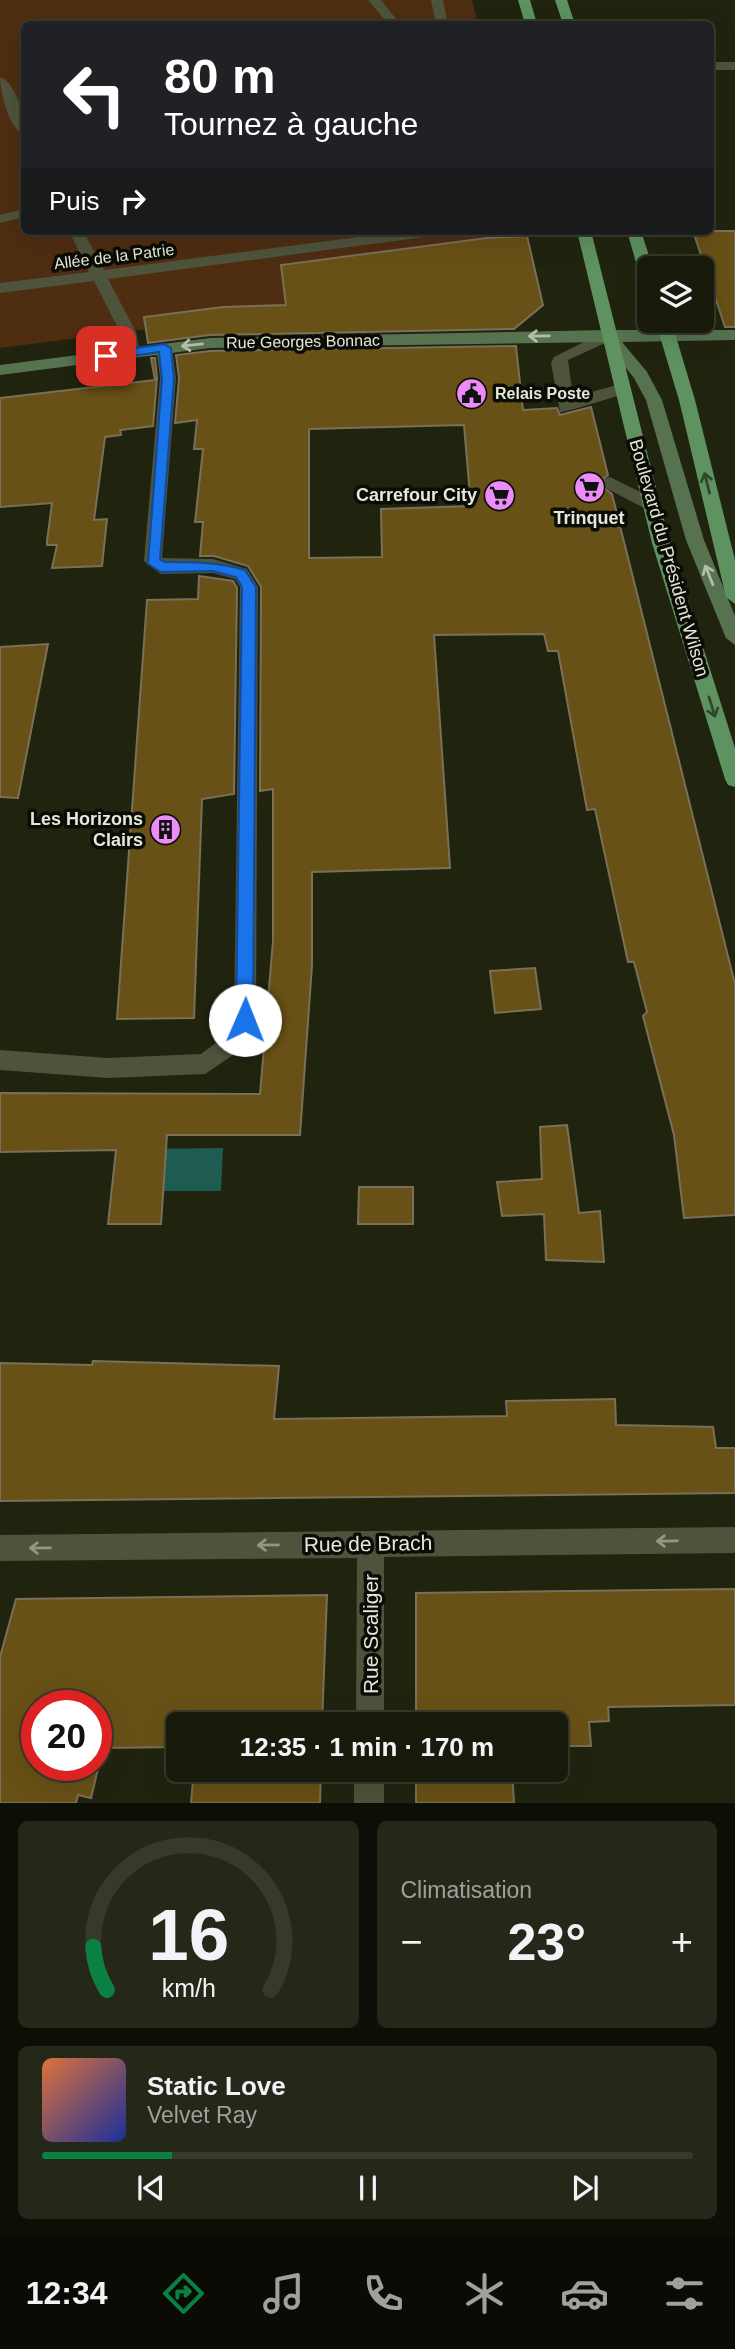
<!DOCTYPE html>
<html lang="fr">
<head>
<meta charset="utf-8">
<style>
  body { margin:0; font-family:Arial,sans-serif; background:#252819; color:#f1f3f6; height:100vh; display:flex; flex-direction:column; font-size:26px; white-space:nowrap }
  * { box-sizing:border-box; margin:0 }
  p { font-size:23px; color:#9fa19d }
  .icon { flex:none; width:38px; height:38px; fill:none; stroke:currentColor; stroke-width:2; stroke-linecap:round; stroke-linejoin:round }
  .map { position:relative; height:1803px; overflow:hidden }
  .side { display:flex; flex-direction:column; gap:18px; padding:18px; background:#0d0f06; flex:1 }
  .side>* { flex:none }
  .banner { position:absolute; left:21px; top:21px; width:693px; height:214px; border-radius:10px; box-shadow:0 7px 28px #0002,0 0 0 2px #36392c; background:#202124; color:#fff; overflow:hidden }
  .tools { position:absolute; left:637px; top:256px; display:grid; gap:14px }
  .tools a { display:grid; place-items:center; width:77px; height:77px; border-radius:10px; background:#181b0b; box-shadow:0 7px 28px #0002,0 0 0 2px #36392c; font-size:35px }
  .speed { position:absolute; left:21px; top:1690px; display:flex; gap:14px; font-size:35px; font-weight:700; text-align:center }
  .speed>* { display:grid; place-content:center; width:91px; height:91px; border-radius:50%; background:#181b0b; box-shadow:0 7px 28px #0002,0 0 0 2px #36392c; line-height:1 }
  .speed .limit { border:10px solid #d22; background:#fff; color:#111 }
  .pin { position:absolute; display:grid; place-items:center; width:60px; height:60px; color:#fff; margin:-30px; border-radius:14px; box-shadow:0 4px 10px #0006 }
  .me { position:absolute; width:77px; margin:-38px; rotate:1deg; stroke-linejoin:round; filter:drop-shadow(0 0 5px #0008) }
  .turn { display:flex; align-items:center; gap:24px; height:147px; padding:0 28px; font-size:32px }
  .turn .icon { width:91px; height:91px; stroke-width:2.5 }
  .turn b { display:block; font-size:49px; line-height:60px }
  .then { display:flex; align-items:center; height:66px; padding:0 28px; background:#0003; gap:14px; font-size:26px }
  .big { font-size:52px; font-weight:800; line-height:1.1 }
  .side .tile { flex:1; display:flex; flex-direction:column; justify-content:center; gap:10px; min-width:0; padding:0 24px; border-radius:10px; background:#252819 }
  .side .dial { align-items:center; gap:0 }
  .dial svg { height:182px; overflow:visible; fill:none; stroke:#36392c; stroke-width:7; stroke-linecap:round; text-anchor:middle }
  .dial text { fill:#f1f3f6; stroke:none }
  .song { display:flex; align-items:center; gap:21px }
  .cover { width:84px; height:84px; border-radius:10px; background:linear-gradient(135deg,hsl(20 70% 55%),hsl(230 70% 35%)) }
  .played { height:7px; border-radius:4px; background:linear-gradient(90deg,#0b8043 20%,#36392c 20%) }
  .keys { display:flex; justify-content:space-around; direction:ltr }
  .heat { display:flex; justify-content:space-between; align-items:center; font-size:38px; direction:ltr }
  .side .tiles { flex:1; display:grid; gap:18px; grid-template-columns:1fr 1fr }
  .tile:last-child { grid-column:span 2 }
  .trip { position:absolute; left:166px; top:1712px; width:402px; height:70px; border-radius:10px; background:#181b0b; box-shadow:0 7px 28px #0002,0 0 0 2px #36392c; font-weight:800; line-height:70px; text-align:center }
  .dock { display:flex; height:112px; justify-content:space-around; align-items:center; background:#0a0b04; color:#9fa19d }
  .dock .icon { width:49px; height:49px }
  .dock .on { color:#0b8043 }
  .dock b { font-size:32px; color:#f1f3f6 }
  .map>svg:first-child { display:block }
</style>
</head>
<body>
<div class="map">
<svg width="735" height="1803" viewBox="0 0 735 1803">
  <rect width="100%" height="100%" fill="#20240f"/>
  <path fill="#4f2d11" d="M0 0H472L478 24H24V231H526L543 305 536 311 234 318 0 348Z"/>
  <path fill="#1e5b51" d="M223 1148 221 1191H142L145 1149Z"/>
  <g fill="#685116" stroke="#7a6f58" stroke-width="2" fill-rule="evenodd">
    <path d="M693 231H735V327H725Z"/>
    <path d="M527 236 543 305 514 329 210 335 148 343 144 317 223 307 286 305 281 265 487 238Z"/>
    <path d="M516 346 523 410 557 408 560 415 591 407 608 475 598 483 612 494 735 984V1215L684 1218 674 1135 643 1016 647 1012 634 962H628L595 809 587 810 558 651H548L544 634 434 635 450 868 312 872V965L300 1135H167L161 1224H108L116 1150 0 1152V1093L260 1094 273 941V789L260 791 261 587 248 566 214 556H200L203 522H195L203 449H194L197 420 175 423 179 378 176 355 210 351ZM464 425 471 506 381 509 382 557 309 558V429Z"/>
    <path d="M151 358H155L157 378 153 426 120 430 121 435 105 437 94 520 107 519 102 566 52 568 57 545H47V541L52 503 0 507V398L155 380Z"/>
    <path d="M199 576 233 581 237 588 234 794 202 799 194 1018 117 1019 147 600 198 599Z"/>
    <path d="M48 644 18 798 0 797V647Z"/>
    <path d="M535 968 541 1009 495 1013 490 971Z"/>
    <path d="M567 1125 579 1213 600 1211 604 1262 546 1260 544 1214 502 1216 497 1182 542 1179 540 1127Z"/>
    <path d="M359 1187H413V1224H358Z"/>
    <path d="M93 1361 279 1366 274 1419 507 1416 506 1401 615 1399 616 1425 713 1427 716 1448H735V1493L0 1501V1363L92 1365Z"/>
    <path d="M735 1589V1705L608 1707 609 1721 589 1722 591 1746H556V1724H416V1593Z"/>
    <path d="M327 1595 322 1724H178V1747L103 1748 91 1798 78 1795 76 1803H0V1657L16 1599ZM37 1706H96V1766H37Z"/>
    <path d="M194 1769H321L320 1803H191Z"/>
    <path d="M416 1769H512L514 1803H416Z"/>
  </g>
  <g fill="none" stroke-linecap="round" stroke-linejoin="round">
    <g fill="#4e533c" fill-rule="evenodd">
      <path d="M368 0H381L400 24H388Z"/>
      <path d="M431 0H443L448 24H436Z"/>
      <path d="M0 77C17 83 24 118 24 134 9 130 0 92 0 77Z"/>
      <path d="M24 209V217L0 223V215Z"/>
      <path d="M69 231H83L104 270 405 231H447L440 235 108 279 136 332 140 352 132 357 124 352 120 332 94 281 0 293V283L89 272Z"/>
      <path d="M608 330 616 335 614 339 568 360 573 397 621 384 629 389 627 393C616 396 565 413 560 412L551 363 554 357Z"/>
      <path d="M164 343 172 348 176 378 162 558 213 559 247 569 258 587 256 1020 245 1047 205 1074 108 1078 0 1070V1050L108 1058 201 1054 229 1033 234 1020 240 587 235 579 213 573 161 574 144 561 160 378 156 348Z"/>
      <path d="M610 477 656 500 659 504 656 508H644L604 487 601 483 604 479Z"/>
    </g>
    <g fill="#4e533c" fill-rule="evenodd">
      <rect x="710" y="62" width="25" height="8"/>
      <path d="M735 1527V1553L384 1557V1724H356L357 1558 0 1561V1535Z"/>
      <rect x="354" y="1769" width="30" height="34"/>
    </g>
    <path fill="#56724f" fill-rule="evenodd" d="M608 330H735V340L622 342 647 372 662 400 704 540 735 616V645L726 638 686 540 646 400 634 378 605 342 210 348 0 375V365L210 338Z"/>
    <g fill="#5e9261" fill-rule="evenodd">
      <path d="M518 0H530L537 24H525Z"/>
      <path d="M555 0H567L575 24H563Z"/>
      <path d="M577 231H591L670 543 735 748V787L728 785 725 779 652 543Z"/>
      <path d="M627 231H641L653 268H649V285L641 280Z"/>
      <path d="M655 320H671L695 400 735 560V604L726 597 679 400Z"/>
    </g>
  </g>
  <defs><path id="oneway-shaft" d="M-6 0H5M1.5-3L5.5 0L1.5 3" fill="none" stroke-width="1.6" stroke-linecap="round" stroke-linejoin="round" transform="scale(1.75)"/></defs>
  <g stroke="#b2bea9">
    <use href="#oneway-shaft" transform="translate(539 336) rotate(179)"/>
    <use href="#oneway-shaft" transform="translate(192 345) rotate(174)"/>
    <use href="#oneway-shaft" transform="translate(709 575) rotate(-112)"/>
  </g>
  <g stroke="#30482e">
    <use href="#oneway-shaft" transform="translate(707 483) rotate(-104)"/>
    <use href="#oneway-shaft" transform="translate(712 707) rotate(73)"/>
  </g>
  <g stroke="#929683">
    <use href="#oneway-shaft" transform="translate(667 1541) rotate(179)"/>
    <use href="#oneway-shaft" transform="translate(268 1545) rotate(179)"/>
    <use href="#oneway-shaft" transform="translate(40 1548) rotate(179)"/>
  </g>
  <path fill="#1a73e8" stroke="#114b97" stroke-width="2" d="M164 344 171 348 174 379 160 559 164 562C193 562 217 562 245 570L256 587 253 1020 245 1028 236 1020 242 587 236 577 213 571 161 572 148 564 162 379 159 352 106 360 100 356 106 352Z"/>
  <defs>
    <symbol id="civic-disc" viewBox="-11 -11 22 22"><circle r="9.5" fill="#ed8cf9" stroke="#0b0c05"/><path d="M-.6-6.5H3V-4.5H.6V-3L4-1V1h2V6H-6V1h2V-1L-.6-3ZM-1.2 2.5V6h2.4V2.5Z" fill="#111"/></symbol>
    <symbol id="supermarket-disc" viewBox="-11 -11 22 22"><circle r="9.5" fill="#ed8cf9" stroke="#0b0c05"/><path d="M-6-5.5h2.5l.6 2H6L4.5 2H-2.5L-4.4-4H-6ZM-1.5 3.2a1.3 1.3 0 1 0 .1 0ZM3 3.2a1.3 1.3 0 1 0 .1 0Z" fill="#111"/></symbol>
    <symbol id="building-disc" viewBox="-11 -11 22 22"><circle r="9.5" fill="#ed8cf9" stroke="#0b0c05"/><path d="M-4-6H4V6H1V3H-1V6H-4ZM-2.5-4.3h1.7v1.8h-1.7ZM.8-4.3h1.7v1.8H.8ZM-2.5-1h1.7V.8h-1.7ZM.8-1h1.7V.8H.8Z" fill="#111"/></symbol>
  </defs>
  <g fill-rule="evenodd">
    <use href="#civic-disc" x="454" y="376" width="35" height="35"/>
    <use href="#supermarket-disc" x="572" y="470" width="35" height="35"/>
    <use href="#supermarket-disc" x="482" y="478" width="35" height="35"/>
    <use href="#building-disc" x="148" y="812" width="35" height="35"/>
  </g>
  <g text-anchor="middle" stroke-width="7" stroke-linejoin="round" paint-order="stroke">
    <g font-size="16" fill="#e4e7da" stroke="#0b0c05">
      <text transform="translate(114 256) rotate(-7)" y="6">Allée de la Patrie</text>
      <text transform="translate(303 341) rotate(-1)" y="6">Rue Georges Bonnac</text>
    </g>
    <g font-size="16" font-weight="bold" fill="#e4e7da" stroke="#0b0c05" text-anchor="start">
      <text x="495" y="399">Relais Poste</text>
    </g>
    <g font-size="18" font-weight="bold" fill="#e4e7da" stroke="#0b0c05" text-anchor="end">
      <text x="477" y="501">Carrefour City</text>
      <text x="589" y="524" text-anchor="middle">Trinquet</text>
      <text x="143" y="825">Les Horizons<tspan x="143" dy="21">Clairs</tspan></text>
    </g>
    <g font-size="18" fill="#e4e7da" stroke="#0b0c05">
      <text transform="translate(669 558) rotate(74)" y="6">Boulevard du Président Wilson</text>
    </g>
    <g font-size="21" fill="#e4e7da" stroke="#0b0c05">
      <text transform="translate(368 1544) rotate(-1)" y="7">Rue de Brach</text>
      <text transform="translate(371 1634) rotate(-90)" y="7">Rue Scaliger</text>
    </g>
  </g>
</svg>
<div class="tools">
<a><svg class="icon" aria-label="layers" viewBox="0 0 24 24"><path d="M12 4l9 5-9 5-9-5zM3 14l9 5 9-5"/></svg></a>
</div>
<div class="speed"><div class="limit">20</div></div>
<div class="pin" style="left:106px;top:356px;background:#d93025"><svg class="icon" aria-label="arrive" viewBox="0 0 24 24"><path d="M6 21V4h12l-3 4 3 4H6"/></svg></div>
<svg class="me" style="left:245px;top:1020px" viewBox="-20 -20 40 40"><circle r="19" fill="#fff"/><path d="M0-13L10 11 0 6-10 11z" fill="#1a73e8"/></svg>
<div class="trip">12:35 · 1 min · 170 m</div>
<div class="banner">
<div class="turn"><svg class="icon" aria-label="left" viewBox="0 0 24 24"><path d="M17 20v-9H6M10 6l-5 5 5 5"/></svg><div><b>80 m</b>Tournez à gauche</div></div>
<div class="then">Puis<svg class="icon" aria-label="right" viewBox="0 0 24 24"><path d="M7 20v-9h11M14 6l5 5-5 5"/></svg></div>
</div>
</div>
<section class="side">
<div class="tiles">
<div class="tile dial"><svg viewBox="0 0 100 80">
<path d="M14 69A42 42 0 1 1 86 69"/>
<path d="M14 69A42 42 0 0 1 8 50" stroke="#0b8043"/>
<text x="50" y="56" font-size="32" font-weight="700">16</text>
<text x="50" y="72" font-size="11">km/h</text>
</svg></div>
<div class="tile"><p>Climatisation</p>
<div class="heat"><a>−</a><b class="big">23°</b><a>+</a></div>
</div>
<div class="tile">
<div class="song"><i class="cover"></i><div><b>Static Love</b><p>Velvet Ray</p></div></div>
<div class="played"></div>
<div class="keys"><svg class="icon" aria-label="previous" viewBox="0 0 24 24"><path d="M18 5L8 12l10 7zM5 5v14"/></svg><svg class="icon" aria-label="pause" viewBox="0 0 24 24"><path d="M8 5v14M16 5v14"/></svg><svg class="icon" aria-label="next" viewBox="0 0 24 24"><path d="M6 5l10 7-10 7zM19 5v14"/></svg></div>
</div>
</div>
</section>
<nav class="dock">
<b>12:34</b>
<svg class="icon on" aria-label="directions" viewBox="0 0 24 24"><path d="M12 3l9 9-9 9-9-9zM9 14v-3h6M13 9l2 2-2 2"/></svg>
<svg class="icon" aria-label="music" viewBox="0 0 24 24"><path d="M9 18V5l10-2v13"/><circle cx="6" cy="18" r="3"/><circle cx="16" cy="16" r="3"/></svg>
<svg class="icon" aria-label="phone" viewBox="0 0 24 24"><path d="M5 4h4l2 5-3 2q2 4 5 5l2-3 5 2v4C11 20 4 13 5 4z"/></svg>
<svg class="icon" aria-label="climate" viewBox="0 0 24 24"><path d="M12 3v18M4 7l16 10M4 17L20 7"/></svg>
<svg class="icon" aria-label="car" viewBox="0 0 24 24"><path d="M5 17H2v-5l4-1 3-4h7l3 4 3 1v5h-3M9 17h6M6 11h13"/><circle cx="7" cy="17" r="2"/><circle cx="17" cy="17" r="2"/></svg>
<svg class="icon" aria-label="filters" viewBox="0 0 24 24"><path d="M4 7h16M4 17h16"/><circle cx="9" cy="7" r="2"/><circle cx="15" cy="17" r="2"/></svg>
</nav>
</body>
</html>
